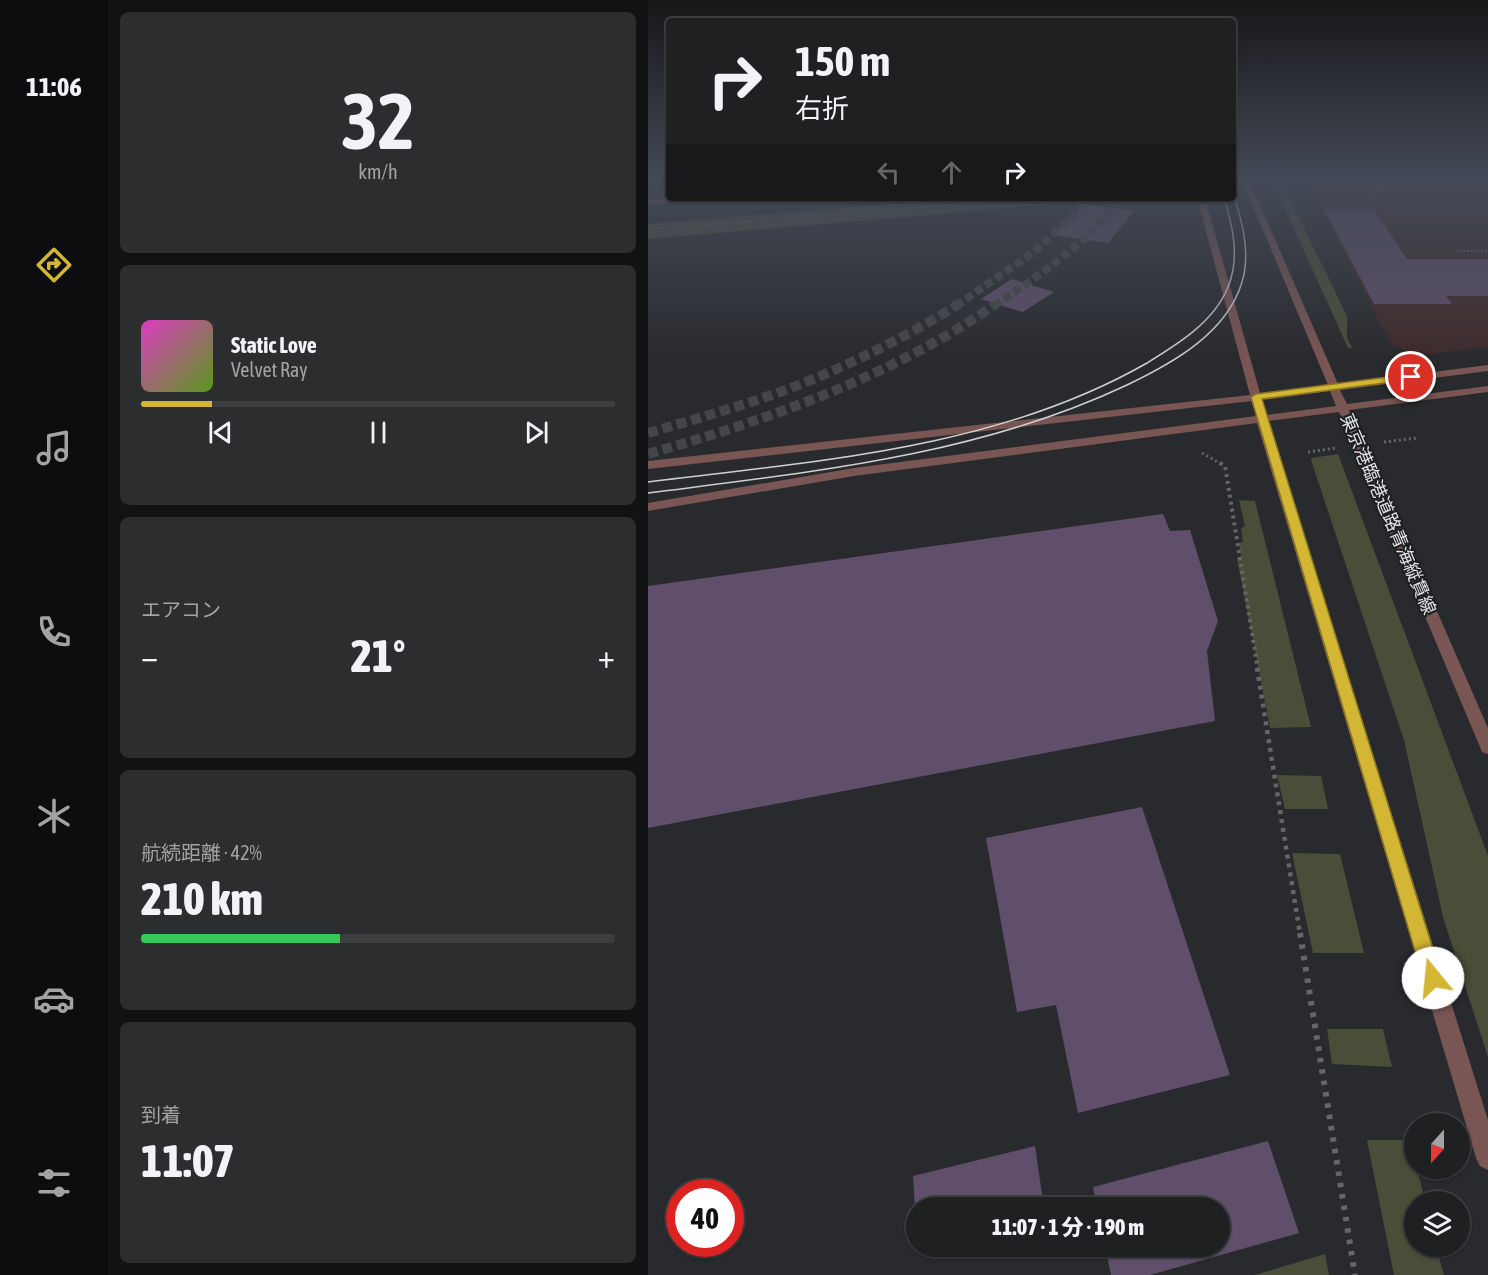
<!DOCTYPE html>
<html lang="ja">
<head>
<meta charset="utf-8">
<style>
  body { margin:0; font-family:"Asap Condensed","Noto Sans JP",sans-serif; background:#2c2d2f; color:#f1f3f6; height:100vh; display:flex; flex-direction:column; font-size:22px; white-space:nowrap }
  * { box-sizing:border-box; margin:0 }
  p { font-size:20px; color:#a1a3a5 }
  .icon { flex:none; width:33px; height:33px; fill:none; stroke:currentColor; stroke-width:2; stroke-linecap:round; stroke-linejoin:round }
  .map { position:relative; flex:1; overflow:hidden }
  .sheet { display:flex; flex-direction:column; gap:12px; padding:12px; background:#111213; width:540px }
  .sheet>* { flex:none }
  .hud { position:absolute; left:18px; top:18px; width:570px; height:183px; border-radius:6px; box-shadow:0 2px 4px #0004,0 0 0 2px #3c3e40; background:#1f2022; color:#f1f3f6; overflow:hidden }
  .needle { width:39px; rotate:201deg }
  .buttons { position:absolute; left:756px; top:1113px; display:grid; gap:12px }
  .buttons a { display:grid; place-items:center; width:66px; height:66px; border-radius:50%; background:#1f2022; box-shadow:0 2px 4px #0004,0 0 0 2px #3c3e40; font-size:30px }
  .speed { position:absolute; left:18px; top:1179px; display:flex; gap:12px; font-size:30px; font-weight:700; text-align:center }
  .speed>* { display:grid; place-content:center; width:78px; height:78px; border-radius:50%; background:#1f2022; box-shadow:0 2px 4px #0004,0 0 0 2px #3c3e40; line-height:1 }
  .speed .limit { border:9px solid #d22; background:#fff; color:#111 }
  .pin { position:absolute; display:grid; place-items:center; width:51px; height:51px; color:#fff; margin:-26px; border:3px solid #fff; border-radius:50%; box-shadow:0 2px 6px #0007 }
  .me { position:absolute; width:66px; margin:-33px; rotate:343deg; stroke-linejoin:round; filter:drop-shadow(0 0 4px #0008) }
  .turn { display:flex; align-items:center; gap:21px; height:126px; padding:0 30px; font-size:27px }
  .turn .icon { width:78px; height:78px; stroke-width:2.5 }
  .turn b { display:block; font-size:42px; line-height:51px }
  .lanes { display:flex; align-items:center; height:57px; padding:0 30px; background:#0003; justify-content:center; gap:30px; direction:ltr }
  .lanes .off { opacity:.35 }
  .big { font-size:45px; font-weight:800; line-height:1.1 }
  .sheet .widget { flex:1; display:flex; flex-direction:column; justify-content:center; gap:9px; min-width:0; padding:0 21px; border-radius:9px; background:#2c2d2f }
  .sheet .dial { align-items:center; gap:0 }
  .dial b { font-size:78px; line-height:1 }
  .song { display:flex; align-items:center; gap:18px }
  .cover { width:72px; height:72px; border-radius:9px; background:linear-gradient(135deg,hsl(310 70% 55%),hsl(90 70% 35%)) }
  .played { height:6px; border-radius:3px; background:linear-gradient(90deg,#d4b635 15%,#3c3e40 15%) }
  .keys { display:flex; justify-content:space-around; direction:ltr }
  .heat { display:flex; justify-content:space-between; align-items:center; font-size:33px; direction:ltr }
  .charge { height:9px; border-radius:4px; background:linear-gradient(90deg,#34c759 42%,#3c3e40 0) }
  .trip { position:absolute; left:258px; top:1197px; width:324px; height:60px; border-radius:30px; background:#1f2022; box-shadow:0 2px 4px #0004,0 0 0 2px #3c3e40; font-weight:800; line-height:60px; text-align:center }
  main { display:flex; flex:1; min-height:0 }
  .tabs { display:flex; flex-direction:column; width:108px; justify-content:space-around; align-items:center; background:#0c0d0e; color:#a1a3a5 }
  .tabs .icon { width:42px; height:42px }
  .tabs .current { color:#d4b635 }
  .tabs b { font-size:27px; color:#f1f3f6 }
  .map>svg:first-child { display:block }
</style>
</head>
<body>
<main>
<nav class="tabs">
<b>11:06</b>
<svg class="icon current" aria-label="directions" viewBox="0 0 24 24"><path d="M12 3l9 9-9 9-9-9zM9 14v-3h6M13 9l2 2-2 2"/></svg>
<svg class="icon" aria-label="music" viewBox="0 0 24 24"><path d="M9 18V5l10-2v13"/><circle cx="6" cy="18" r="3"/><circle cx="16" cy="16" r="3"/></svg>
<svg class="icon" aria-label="phone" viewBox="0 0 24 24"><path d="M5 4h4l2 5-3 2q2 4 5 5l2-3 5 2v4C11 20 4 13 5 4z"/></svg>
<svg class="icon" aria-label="climate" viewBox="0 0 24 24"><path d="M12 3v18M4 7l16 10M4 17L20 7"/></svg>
<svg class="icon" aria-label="car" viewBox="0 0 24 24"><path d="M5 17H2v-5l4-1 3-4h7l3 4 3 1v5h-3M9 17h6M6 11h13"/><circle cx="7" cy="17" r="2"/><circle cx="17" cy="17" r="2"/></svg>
<svg class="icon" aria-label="filters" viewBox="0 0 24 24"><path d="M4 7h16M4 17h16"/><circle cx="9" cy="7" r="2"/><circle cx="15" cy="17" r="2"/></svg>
</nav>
<section class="sheet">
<div class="widget dial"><b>32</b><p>km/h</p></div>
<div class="widget">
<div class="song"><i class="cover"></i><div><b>Static Love</b><p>Velvet Ray</p></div></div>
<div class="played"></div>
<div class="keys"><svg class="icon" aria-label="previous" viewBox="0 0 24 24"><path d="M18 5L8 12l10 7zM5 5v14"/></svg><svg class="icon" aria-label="pause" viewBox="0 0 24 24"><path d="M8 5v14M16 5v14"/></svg><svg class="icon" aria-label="next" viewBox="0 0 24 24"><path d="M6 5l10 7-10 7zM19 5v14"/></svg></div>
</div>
<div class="widget"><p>エアコン</p>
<div class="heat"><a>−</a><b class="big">21°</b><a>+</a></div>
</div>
<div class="widget"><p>航続距離 · 42%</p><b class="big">210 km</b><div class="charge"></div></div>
<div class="widget"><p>到着</p><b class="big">11:07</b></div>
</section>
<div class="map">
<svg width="840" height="1275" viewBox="0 0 840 1275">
  <rect width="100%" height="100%" fill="#292a2d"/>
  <path fill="#3f2b2b" d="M659 182H840V347L774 355 744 346Z"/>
  <g fill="#4a4d38">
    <path d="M625 182 639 193 699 316V338L704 348H700Z"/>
    <path d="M316 198H476L0 239V224Z"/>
    <path d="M690 454 840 856V1057L795 917 756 740 664 463 663 458Z"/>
    <path d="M591 500 607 501 663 727 622 728 589 558 593 557 591 543 595 542 593 528 597 526Z"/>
    <path d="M629 775 673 776 680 809H637Z"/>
    <path d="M644 853 692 854 716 953H665Z"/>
    <path d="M679 1029H735L744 1067 684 1064Z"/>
    <path d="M719 1140H762L766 1168 769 1169 777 1201 766 1202V1246L788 1247 796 1275H746Z"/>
    <path d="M677 1254 681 1275H607Z"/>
  </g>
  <g fill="#5f4f6a">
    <path d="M434 204 486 211 460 243 405 235Z"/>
    <path d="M676 209H726L759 259H840V296H798L804 304H726Z"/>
    <path d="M364 279 406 292 375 312 333 299Z"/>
    <path d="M515 514 522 531 542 530 570 621 559 651 567 721 0 828V586Z"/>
    <path d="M494 807 582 1075 430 1113 408 1005 369 1012 338 838Z"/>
    <path d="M620 1141 651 1233 502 1275H463L457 1246H572V1208H449L445 1187Z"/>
    <path d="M387 1146 396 1208H268V1223L265 1176Z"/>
  </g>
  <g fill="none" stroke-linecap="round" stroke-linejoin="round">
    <g stroke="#454649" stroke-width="8" stroke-dasharray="8 4" stroke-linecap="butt">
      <path d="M308 306 387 251 442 198"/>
      <path d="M346 306C392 274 439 245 471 198"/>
    </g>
    <g stroke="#454649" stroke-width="10" stroke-dasharray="10 5" stroke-linecap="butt">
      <path d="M0 433C48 419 97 405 143 388 202 365 258 337 311 304"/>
      <path d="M0 454C121 419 243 377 348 304"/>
    </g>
    <g stroke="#656668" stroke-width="2" stroke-dasharray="1.5 2" stroke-linecap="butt">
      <path d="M139 218 384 198"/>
      <path d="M0 229 129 219"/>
      <path d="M809 251H840"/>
    </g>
    <g stroke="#656668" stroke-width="3" stroke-dasharray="2 3" stroke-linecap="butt">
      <path d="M736 442 769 438"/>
      <path d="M660 452 689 448"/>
      <path d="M554 453 575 465"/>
    </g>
    <path stroke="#656668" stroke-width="4" stroke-dasharray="3 4" stroke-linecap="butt" d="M572 463 577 466 610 670"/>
    <path stroke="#656668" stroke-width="4.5" stroke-dasharray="4 5" stroke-linecap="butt" d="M609 668 652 934"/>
    <path stroke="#656668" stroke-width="6" stroke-dasharray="4.5 7" stroke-linecap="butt" d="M652 933 707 1275"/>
    <g fill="#795553" fill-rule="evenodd">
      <path d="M595 182H602L690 384 840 365V371L692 390 699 404 840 386V392L701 410 840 728V754L834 752 832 747 691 412 620 421 840 1120V1170L832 1166 828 1158 609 423 206 476 0 511V503L206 468 608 416 604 401 0 469V461L602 395 549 198H557L612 393 680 385ZM682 391 688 406 618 415 614 400Z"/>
      <path d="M735 182H744L726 194 719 192Z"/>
      <path d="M23 198H57L53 200 0 204V200Z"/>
      <path d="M126 198H136L132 200Z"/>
    </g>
    <g stroke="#cfd0d2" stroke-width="1.5">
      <path d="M0 482C169 461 349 449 499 363 530 344 566 322 580 287 592 258 585 227 576 198"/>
      <path d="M0 493C163 472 329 456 479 385 525 363 579 333 594 282 603 252 594 221 585 193"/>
    </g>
  </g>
  <linearGradient id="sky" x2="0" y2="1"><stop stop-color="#171719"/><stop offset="0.5" stop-color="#434a57"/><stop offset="1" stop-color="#434a57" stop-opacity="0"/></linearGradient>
  <rect width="840" height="361" fill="url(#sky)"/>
  <path fill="#d4b635" stroke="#8a7622" stroke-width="1.5" d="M763 374 767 375V379L614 399 794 978 791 985 785 987 778 985 775 978 603 397 608 394Z"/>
  <g text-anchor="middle" stroke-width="4.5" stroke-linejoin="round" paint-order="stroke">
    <g font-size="18" fill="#e2e3e5" stroke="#1f2023">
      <text transform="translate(740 514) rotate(67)" y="6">東京港臨港道路青海縦貫線</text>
    </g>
  </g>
</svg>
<div class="buttons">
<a><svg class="needle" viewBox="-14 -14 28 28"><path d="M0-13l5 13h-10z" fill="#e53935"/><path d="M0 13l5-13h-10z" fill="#a1a3a5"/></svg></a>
<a><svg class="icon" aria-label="layers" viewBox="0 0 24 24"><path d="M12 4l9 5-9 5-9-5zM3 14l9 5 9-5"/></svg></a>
</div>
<div class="speed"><div class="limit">40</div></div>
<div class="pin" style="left:763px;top:377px;background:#d93025"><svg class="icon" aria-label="arrive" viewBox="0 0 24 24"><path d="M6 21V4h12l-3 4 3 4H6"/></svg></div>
<svg class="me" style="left:785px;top:978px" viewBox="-20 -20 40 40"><circle r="19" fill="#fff"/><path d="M0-13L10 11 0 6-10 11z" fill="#d4b635"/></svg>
<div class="trip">11:07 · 1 分 · 190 m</div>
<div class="hud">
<div class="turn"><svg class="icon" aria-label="right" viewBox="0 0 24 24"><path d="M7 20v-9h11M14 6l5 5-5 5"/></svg><div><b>150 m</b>右折</div></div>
<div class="lanes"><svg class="icon off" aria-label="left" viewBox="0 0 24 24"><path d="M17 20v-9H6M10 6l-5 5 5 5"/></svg><svg class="icon off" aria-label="ahead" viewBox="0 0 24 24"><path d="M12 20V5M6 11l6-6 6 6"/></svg><svg class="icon" aria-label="right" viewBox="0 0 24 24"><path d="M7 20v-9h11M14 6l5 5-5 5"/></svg></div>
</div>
</div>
</main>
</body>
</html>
